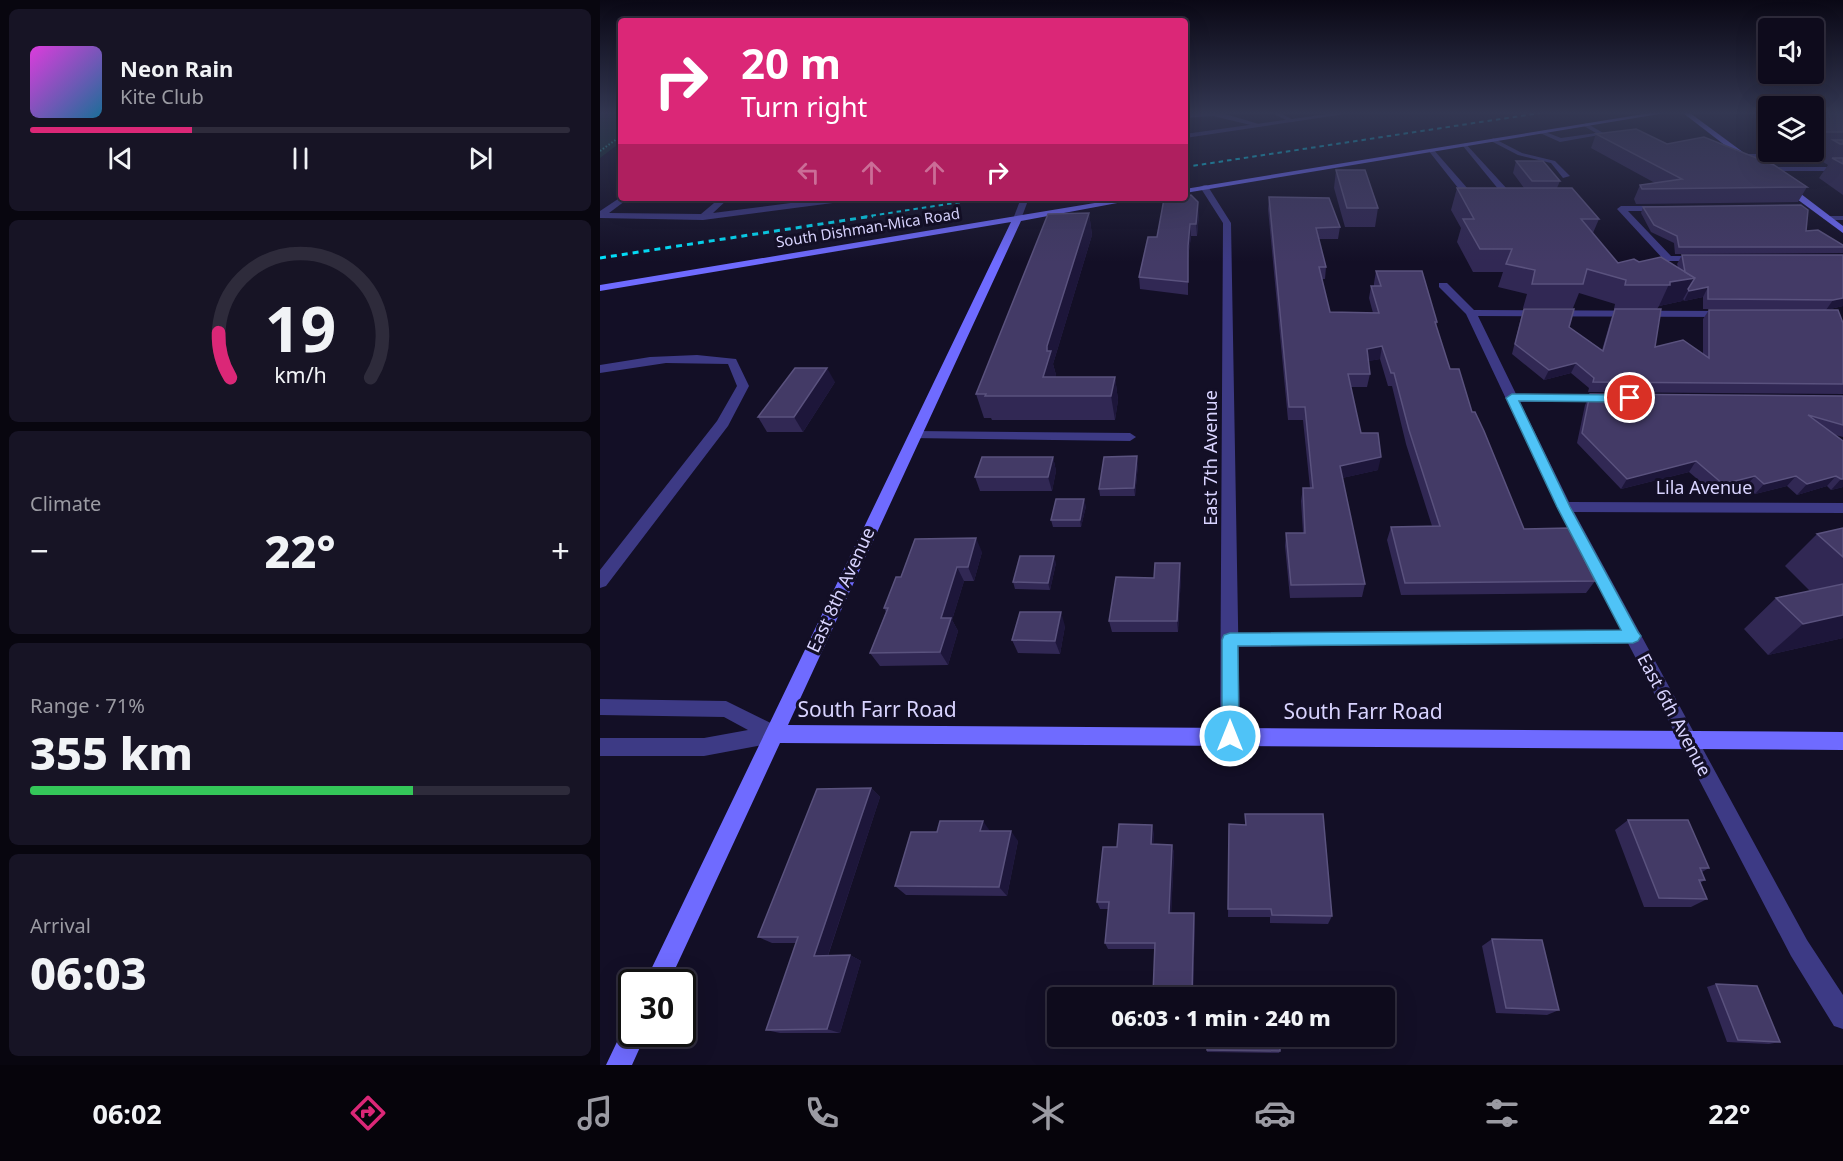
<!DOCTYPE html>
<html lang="en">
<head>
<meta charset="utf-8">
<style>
  body { margin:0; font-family:"Noto Sans",sans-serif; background:#171425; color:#f1f3f6; height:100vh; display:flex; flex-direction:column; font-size:22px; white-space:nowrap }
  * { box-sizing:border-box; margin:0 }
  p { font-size:20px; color:#9b9ba3 }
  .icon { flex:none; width:33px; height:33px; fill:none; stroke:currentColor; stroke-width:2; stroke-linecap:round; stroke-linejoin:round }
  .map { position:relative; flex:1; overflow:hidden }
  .sheet { display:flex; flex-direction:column; gap:9px; padding:9px; background:#08060f; width:600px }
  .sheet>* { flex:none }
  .top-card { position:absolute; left:18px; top:18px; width:570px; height:183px; border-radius:6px; box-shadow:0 6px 24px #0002,0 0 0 2px #2e2b3b; background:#db2777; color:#fff; overflow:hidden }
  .controls { position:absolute; left:1158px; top:18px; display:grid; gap:12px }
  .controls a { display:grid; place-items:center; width:66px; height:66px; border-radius:6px; background:#0e0b1c; box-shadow:0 6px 24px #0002,0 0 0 2px #2e2b3b; font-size:30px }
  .speed { position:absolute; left:18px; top:969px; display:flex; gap:12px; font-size:30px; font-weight:700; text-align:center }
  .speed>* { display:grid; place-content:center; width:78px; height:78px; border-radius:50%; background:#0e0b1c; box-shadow:0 6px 24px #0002,0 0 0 2px #2e2b3b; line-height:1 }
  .speed .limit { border:3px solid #111; border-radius:9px; background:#fff; color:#111 }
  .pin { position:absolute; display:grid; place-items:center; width:51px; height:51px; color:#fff; margin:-26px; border:3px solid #fff; border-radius:50%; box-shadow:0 2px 6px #0007 }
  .me { position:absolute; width:66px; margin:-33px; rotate:0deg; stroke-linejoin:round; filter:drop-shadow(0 0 4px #0008) }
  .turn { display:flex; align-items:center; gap:21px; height:126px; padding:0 24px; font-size:27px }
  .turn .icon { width:78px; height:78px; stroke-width:2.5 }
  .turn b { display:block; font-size:42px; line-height:51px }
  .lanes { display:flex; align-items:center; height:57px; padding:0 24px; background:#0003; justify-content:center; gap:30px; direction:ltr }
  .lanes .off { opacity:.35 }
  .big { font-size:45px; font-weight:800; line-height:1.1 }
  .sheet .tile { flex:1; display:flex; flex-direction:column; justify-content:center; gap:9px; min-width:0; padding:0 21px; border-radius:9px; background:#171425 }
  .sheet .dial { align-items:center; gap:0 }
  .dial svg { height:156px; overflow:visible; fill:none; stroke:#2e2b3b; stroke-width:7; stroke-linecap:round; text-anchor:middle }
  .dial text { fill:#f1f3f6; stroke:none }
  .song { display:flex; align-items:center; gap:18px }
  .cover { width:72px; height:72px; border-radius:9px; background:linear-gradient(135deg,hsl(300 70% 55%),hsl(200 70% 35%)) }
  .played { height:6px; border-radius:3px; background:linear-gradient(90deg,#db2777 30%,#2e2b3b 30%) }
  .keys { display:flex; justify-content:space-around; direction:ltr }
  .heat { display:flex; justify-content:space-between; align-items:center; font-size:33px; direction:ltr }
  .charge { height:9px; border-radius:4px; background:linear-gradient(90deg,#34c759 71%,#2e2b3b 0) }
  .trip { position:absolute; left:447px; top:987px; width:348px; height:60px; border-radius:6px; background:#0e0b1c; box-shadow:0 6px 24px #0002,0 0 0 2px #2e2b3b; font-weight:800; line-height:60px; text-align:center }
  .dock { display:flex; height:96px; justify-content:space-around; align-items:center; background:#06040b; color:#9b9ba3 }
  .dock .icon { width:42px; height:42px }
  .dock .on { color:#db2777 }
  .dock b { font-size:27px; color:#f1f3f6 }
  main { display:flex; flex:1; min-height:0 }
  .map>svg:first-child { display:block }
</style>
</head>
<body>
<main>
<section class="sheet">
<div class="tile">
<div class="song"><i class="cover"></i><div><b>Neon Rain</b><p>Kite Club</p></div></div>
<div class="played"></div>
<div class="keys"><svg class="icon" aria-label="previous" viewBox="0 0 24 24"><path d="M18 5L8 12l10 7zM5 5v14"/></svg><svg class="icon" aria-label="pause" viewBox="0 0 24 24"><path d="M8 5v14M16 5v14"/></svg><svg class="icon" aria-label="next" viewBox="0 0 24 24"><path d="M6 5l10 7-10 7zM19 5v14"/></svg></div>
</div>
<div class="tile dial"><svg viewBox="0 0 100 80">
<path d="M14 69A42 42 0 1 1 86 69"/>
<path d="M14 69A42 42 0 0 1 8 46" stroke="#db2777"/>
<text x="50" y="56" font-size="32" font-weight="700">19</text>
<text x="50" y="72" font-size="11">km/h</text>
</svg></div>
<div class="tile"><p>Climate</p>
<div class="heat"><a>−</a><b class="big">22°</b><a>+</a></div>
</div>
<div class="tile"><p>Range · 71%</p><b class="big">355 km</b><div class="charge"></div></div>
<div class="tile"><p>Arrival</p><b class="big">06:03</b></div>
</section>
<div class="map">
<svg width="1243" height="1065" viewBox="0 0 1243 1065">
  <rect width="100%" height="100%" fill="#130f26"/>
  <path fill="#12302f" d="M0 113H21V142L0 158Z"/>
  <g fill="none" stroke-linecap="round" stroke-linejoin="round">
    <path stroke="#2fb8b0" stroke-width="2" stroke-dasharray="1.5 2" stroke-linecap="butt" d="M0 151 21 136"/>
    <g fill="#3d3a85" fill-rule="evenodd">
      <path d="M591 113H622L662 125 659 127 613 116 585 118V114Z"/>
      <path d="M672 113H680L695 121 690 122Z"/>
      <path d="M986 123 1005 134 960 142 940 133 943 131 961 138 996 133 984 126Z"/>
      <path d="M893 138 922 153 955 161 970 176 963 178 951 163 918 155 891 141Z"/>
      <path d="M865 143 908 190V194L873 196 862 193 828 150 833 149 868 189 874 192 899 190 863 146Z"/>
      <path d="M1144 154H1243V158L1142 157Z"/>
      <path d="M1243 167V171H1163L1159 169 1163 167Z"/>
      <path d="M1224 216H1243V220H1227L1223 218Z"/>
      <path d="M315 431 530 433 536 437 530 441 311 438 309 435Z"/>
      <path d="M1033 630 1038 631 1041 636 1038 641 1033 642 630 647 625 645 622 640 625 635 630 633Z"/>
    </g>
    <g fill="#3d3a85" fill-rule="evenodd">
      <path d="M735 113H751L585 138V134Z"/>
      <path d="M604 185H607L631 223 640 736 637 742 630 745 623 742 620 736 623 223 600 187Z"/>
      <path d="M21 197 29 198 9 213 101 214 120 198H129L113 213 229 198H252L248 201 103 220 0 218V211Z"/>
      <path d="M421 198H429L421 219 417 222 413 219Z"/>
      <path d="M1066 206 1067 208 1063 211H1028L1071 256H1099L1102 257V261H1065L1017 209 1021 206Z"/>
      <path d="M839 283H847L874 310 1126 311 1131 314 1126 317 878 316 916 394H1009L1015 398 1009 402H920L969 502 1243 503V513L974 512 1172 876 1207 940 1243 995V1029L1234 1026 1191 956 957 507 866 314 839 287Z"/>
      <path d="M97 355 136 359 149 386 128 426 6 586 0 588V570L117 421 137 386 128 364 66 363 0 373V365L50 357Z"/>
      <path d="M0 699 126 701 181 728 184 734 181 740 174 743 104 756H0V738H104L148 730 124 717 0 715Z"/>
    </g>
    <g fill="#6f6bff" fill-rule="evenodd">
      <path d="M1050 113H1065L585 193V189Z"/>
      <path d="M1083 113H1090L1155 161 1148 163Z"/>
      <path d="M1182 184H1188L1243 226V233L1182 188Z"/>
      <path d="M525 198H544L421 221 188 725 1243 732V750L180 743 69 982H45L411 222 0 291V285Z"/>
      <path d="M32 1023V1034H46L32 1065H6L25 1025Z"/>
    </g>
    <g stroke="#00e5ff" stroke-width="2" stroke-dasharray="4.5 4" stroke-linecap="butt">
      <path d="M585 167 940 113"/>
      <path d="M263 217 387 198"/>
    </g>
    <path stroke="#00e5ff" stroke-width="3" stroke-dasharray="6 5" stroke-linecap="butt" d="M0 258 273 216"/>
  </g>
  <g fill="#312854">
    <path d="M1214 113H1243V195L1219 178 1228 165 1220 160 1225 152H1207H1214Z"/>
    <path d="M996 134 1067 144 1207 187 1198 202 1036 204 1034 199 1040 185 1055 183 991 148Z"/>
    <path d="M916 161 960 181 957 188 999 219 993 233 1018 263 1039 262 1078 267 1077 264 1082 255H1243V306L1226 310 1103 309V297L1084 301 1083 299 1082 301 1059 306 1057 309H1014L1015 304 979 293 973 308H923L927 294 898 287 903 272H873L857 242 861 228 851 210 857 188H924L913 173Z"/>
    <path d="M736 170 778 208 775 227H745L734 188Z"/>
    <path d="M669 197 740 227 738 239H719L726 267 725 279H722L730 312 773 313 769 298 771 286H774V283L776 271 837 322 836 326 850 369 872 412 924 529 995 581 986 593 801 595 787 540 791 527 832 526 806 444 792 386H788L780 359 768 361 770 374 767 387H751L761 433 778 470 742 478 765 584 762 597 690 598 685 546 686 533H703L701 501 703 488H710L703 420H688L668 209Z"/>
    <path d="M1043 207 1206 231 1243 245V253L1075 254 1074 243 1051 232 1041 213Z"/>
    <path d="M489 213 492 235 453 364 456 375 455 377H515L518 400 515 420H392L391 418H384L376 394Z"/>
    <path d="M599 214 597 236H591L588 258V295L540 289 539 277 557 237Z"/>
    <path d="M924 309 969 327 1002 350 1011 319 1015 309 1055 347 1103 354V319L1109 310 1243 323V394L988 392 989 388 971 373 944 380 912 354 921 318Z"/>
    <path d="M235 382 203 432H167L158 417Z"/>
    <path d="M990 394 1243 396V437L1235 435 1243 441V487L1231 490 1227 486 1197 495 1187 486 1155 494 1146 486 1115 494 1089 472 1021 489 977 443 985 405Z"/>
    <path d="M453 457 456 471 452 491H380L375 477Z"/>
    <path d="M538 464 535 496H500L499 489Z"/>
    <path d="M486 506 481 527H453L451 520Z"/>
    <path d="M1243 528V638L1168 655 1144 629 1176 598 1210 591 1185 566 1217 534Z"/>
    <path d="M382 552 374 581H364L352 620 358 631 348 665 280 666 270 653 286 612 284 608 301 577Z"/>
    <path d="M456 563 450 590 415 589 413 582Z"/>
    <path d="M581 575 578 632H512L509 621 554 578Z"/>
    <path d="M465 626 460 654 418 653 412 640Z"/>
    <path d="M271 788 280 797 228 956 250 955 261 961 240 1033H180L166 1030 196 943H172L158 937Z"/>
    <path d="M645 814 732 916 728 924 670 923V917H628L629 824 645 825Z"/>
    <path d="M1028 820 1109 868 1102 872 1105 880 1100 883 1107 899 1091 907H1044L1015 830Z"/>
    <path d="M390 831 418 841 407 896 306 895 295 886Z"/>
    <path d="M554 833 553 844 572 845 574 853 571 913 595 920 593 998H554L553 994 555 949H508L505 943 508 909H500L497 902 517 847Z"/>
    <path d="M892 939 959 1010 947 1015 896 1013 882 946Z"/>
    <path d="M1116 984 1180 1042 1169 1044 1127 1042 1107 987Z"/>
    <path d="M607 1036 680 1051 679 1053 607 1052Z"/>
  </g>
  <g fill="#1d163a">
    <path d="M598 202 599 214 597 236 596 224Z"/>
    <path d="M489 213 492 235 453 364 456 375 450 396 443 377 447 346Z"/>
    <path d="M590 224 591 236 588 258V295V246Z"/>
    <path d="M1095 278 1082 301 1059 306 1070 282Z"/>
    <path d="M1108 287 1103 297 1084 301 1089 291Z"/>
    <path d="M1243 298V306L1226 310 1233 300Z"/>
    <path d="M782 346 780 359 764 362 767 349Z"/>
    <path d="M976 363 971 373 944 380 949 370Z"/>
    <path d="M227 368 235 382 203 432 194 417Z"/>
    <path d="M515 377 518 400 515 420 511 396Z"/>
    <path d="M537 456 538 464 535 496 534 488Z"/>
    <path d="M453 457 456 471 452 491 448 477Z"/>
    <path d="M781 457 778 470 738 479 740 466Z"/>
    <path d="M1096 461 1089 472 1021 489 1027 479Z"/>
    <path d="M1155 476 1146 486 1115 494 1123 484Z"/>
    <path d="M1196 476 1187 486 1155 494 1164 484Z"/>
    <path d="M1236 476 1227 486 1197 495 1207 484Z"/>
    <path d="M1241 479H1243V487L1231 490Z"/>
    <path d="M484 499 486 506 481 527 480 520Z"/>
    <path d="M376 538 382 552 374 581 368 567Z"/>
    <path d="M454 556 456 563 450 590 448 583Z"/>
    <path d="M580 563 581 575 578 632 577 621Z"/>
    <path d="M357 567 364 581 352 620 358 631 348 665 340 652 341 618Z"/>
    <path d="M461 612 465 626 460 654 455 641Z"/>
    <path d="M1243 615V638L1168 655 1203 624Z"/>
    <path d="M271 788 280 797 226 961 214 956Z"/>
    <path d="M383 821 390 831H380Z"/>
    <path d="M552 825 554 833 553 852 551 844Z"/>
    <path d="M411 831 418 841 407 896 399 887Z"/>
    <path d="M572 845 574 853 571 920 569 913Z"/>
    <path d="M594 913 595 920 593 998 592 994Z"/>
    <path d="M250 955 261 961 240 1033 227 1029Z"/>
  </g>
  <g fill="#433a66" stroke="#5a527e" stroke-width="1.5">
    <path d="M1214 113H1243V132H1219L1214 128Z"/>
    <path d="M1036 129 1067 144 1104 137 1174 165 1207 187 1042 189 1040 185 1082 179 996 134Z"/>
    <path d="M1233 140H1243V144H1240Z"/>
    <path d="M1232 158H1243V164Z"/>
    <path d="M916 161H943L960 181H932Z"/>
    <path d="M736 170H765L778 208H747Z"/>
    <path d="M857 188H972L999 219H981L1018 263 1034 259 1039 262 1061 257 1095 278 1070 282V285H1025L1026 280 987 269 983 284H932L935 270 906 264 912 249H880L863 219H874Z"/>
    <path d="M591 195 598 202 596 224H590L588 246V282L539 277 548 237H557L564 199 585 198V196Z"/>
    <path d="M669 197 729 198 740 227 716 228 726 267H719L730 312 779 313 771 286H781L776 271H822L837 322H835L850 369H859L872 412H875L884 431 924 529 969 528 995 581 805 583 791 527 840 526 809 430 794 373H791L782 346 767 349 770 374H748L761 433H778L781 457 740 466 765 584 691 585 686 533H705L703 488H713L705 407H689Z"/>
    <path d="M1201 205 1208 210 1206 231 1218 230 1243 245V247H1079L1077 236 1054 225 1043 207Z"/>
    <path d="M489 213 447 346V351H451L443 377H515L511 396H385L386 394H376L448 214Z"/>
    <path d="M1082 255H1243V298L1233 300 1108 299V287L1089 291 1088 289 1095 278 1085 272Z"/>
    <path d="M924 309H974L969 327 1003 351 1015 309H1061L1055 347 1083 340 1109 358V310H1238L1243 323V384L993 382 994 378 976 363 949 370 915 344Z"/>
    <path d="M195 368H227L194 417H158Z"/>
    <path d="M990 394 1243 396V425L1208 415 1243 441V479H1241L1236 476 1207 484 1196 476 1164 484 1155 476 1123 484 1096 461 1027 479 982 433Z"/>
    <path d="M537 456 534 488 499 489 504 457Z"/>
    <path d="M382 457H453L448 477H375Z"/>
    <path d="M456 499H484L480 520H451Z"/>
    <path d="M1243 528V557L1217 534Z"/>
    <path d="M376 538 368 567H357L341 618H351L340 652 270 653 288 608H284L296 577H301L315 539Z"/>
    <path d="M420 556H454L448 583 413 582Z"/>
    <path d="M555 563H580L577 621H509L516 577 554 578Z"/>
    <path d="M1243 584V615L1203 624 1176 598Z"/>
    <path d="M420 612H461L455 641 412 640Z"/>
    <path d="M271 788 214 956 250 955 227 1029 166 1030 198 937H158L217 789Z"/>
    <path d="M645 814H723L732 916 672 915 671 909H628L629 824 646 825Z"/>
    <path d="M1028 820H1088L1109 868H1100L1105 880H1099L1107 899 1059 898Z"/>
    <path d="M340 821H383L380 831H411L399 887 295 886 311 832H337Z"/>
    <path d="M519 824 552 825 551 844 572 845 569 913H594L592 994H553L555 943H505L509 902H497L503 847H517Z"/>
    <path d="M892 939 942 940 959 1010 906 1008Z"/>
    <path d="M1116 984 1157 986 1180 1042 1138 1040Z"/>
    <path d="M607 988H677L678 998H607Z"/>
    <path d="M607 1036H680V1051L607 1050Z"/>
  </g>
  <linearGradient id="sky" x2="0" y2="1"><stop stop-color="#0a0815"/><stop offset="0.43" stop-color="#333752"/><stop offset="1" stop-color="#333752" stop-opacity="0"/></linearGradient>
  <rect width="1243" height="262" fill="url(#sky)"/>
  <path fill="#4fc3f7" stroke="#337fa1" stroke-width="1.5" d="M912 394 1030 395 1036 398 1030 402 919 401 970 507 1038 632 1041 636 1038 641 1033 643 638 646 639 736 637 742 630 744 624 742 622 736V640L624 635 630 633 1021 630 957 507 906 398Z"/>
  <g text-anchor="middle" stroke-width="6" stroke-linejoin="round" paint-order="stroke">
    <g font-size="15" fill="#d9d4ff" stroke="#130f26">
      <text transform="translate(268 228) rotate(-9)" y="5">South Dishman-Mica Road</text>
    </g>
    <g font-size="18" fill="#d9d4ff" stroke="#130f26">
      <text transform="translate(611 458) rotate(-90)" y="6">East 7th Avenue</text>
      <text x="1104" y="494">Lila Avenue</text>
      <text transform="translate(241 590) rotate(-65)" y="6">East 8th Avenue</text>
      <text transform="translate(1074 715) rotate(62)" y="6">East 6th Avenue</text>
    </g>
    <g font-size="21" fill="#d9d4ff" stroke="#130f26">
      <text x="277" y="717">South Farr Road</text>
      <text x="763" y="719">South Farr Road</text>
    </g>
  </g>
</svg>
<div class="controls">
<a><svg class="icon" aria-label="sound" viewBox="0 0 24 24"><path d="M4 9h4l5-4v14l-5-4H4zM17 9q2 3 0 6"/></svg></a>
<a><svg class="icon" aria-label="layers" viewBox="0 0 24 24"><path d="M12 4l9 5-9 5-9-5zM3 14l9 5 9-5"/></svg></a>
</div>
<div class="speed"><div class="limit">30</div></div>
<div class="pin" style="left:1030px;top:398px;background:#d93025"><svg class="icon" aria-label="arrive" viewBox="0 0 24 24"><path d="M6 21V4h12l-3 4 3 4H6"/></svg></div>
<svg class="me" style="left:630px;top:736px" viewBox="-20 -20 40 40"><circle r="17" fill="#4fc3f7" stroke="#fff" stroke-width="3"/><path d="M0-11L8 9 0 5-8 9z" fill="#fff"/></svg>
<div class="trip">06:03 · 1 min · 240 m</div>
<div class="top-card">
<div class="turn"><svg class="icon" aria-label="right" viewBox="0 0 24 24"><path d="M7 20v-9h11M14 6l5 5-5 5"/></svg><div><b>20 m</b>Turn right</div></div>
<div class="lanes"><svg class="icon off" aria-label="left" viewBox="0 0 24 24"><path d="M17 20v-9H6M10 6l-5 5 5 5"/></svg><svg class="icon off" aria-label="ahead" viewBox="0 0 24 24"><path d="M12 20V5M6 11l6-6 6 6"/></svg><svg class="icon off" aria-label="ahead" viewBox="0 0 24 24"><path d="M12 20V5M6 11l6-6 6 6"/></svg><svg class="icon" aria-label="right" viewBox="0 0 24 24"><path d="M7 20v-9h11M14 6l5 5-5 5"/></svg></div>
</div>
</div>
</main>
<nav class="dock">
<b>06:02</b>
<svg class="icon on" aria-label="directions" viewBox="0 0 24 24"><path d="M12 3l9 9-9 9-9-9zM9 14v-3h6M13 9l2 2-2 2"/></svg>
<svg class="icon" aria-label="music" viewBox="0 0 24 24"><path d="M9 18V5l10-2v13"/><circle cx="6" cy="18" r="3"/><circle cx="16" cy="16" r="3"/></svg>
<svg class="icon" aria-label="phone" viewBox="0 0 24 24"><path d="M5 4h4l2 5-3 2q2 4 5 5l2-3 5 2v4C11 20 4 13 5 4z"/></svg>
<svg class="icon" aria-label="climate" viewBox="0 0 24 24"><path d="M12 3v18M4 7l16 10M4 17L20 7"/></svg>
<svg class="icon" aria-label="car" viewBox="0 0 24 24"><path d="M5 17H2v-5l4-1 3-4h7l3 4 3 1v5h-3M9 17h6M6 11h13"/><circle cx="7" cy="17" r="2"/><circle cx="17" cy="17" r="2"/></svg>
<svg class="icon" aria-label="filters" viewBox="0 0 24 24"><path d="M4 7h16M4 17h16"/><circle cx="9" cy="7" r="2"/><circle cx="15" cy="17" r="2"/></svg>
<b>22°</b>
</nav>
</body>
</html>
